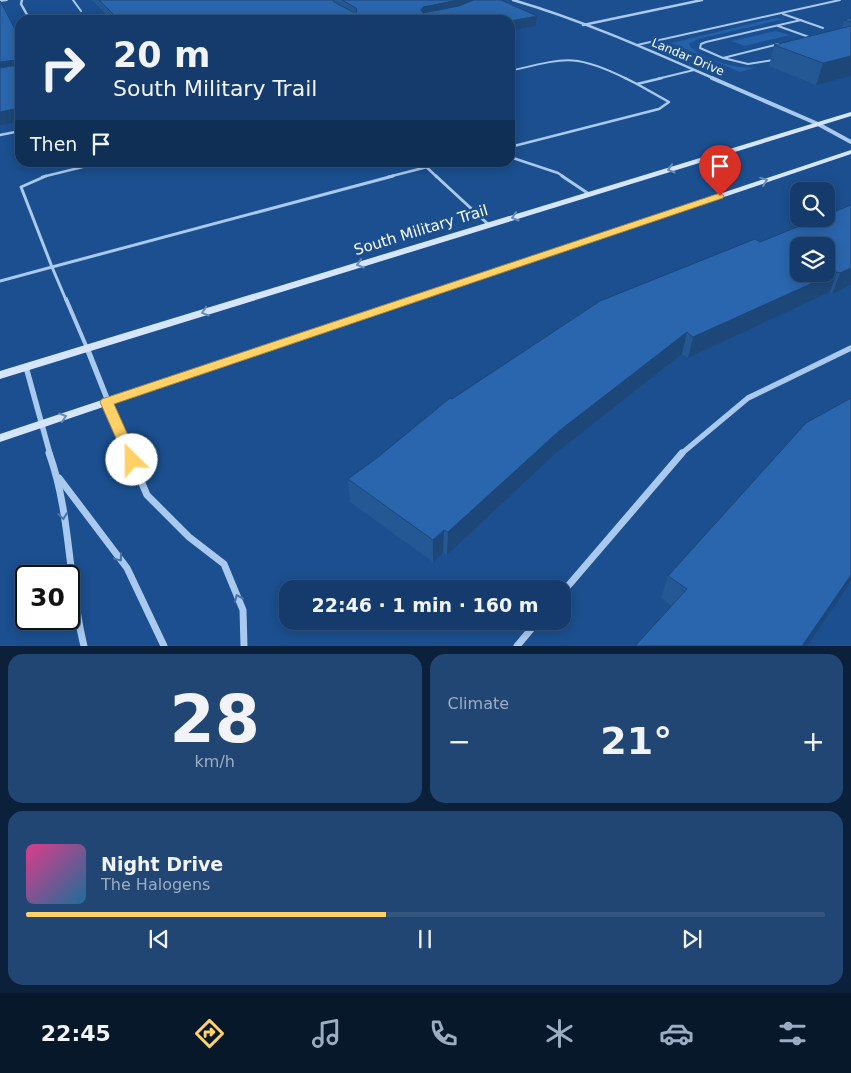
<!DOCTYPE html>
<html lang="en">
<head>
<meta charset="utf-8">
<style>
  body { margin:0; font-family:"DejaVu Sans",sans-serif; background:#214673; color:#f1f3f6; height:100vh; display:flex; flex-direction:column; font-size:19px; white-space:nowrap }
  * { box-sizing:border-box; margin:0 }
  p { font-size:16px; color:#9dadc1 }
  .icon { flex:none; width:28px; height:28px; fill:none; stroke:currentColor; stroke-width:2; stroke-linecap:round; stroke-linejoin:round }
  .map { position:relative; height:646px; overflow:hidden }
  .drawer { display:flex; flex-direction:column; gap:8px; padding:8px; background:#0b203b; flex:1 }
  .drawer>* { flex:none }
  .banner { position:absolute; left:15px; top:15px; width:500px; height:152px; border-radius:15px; box-shadow:0 2px 12px #0003,0 0 0 1px #33557e; background:#143b6b; color:#f1f3f6; overflow:hidden }
  .controls { position:absolute; left:790px; top:182px; display:grid; gap:10px }
  .controls a { display:grid; place-items:center; width:45px; height:45px; border-radius:10px; background:#143b6b; box-shadow:0 2px 12px #0003,0 0 0 1px #33557e; font-size:25px }
  .speed { position:absolute; left:15px; top:565px; display:flex; gap:10px; font-size:25px; font-weight:700; text-align:center }
  .speed>* { display:grid; place-content:center; width:65px; height:65px; border-radius:50%; background:#143b6b; box-shadow:0 2px 12px #0003,0 0 0 1px #33557e; line-height:1 }
  .speed .limit { border:2px solid #111; border-radius:8px; background:#fff; color:#111 }
  .pin { position:absolute; display:grid; place-items:center; width:42px; height:42px; color:#fff; margin:-51px -21px; border-radius:50% 50% 50% 0; rotate:-45deg; box-shadow:0 0 5px #0007 }
  .pin .icon { rotate:45deg }
  .me { position:absolute; width:55px; margin:-28px; rotate:337deg; stroke-linejoin:round; filter:drop-shadow(0 0 4px #0008) }
  .turn { display:flex; align-items:center; gap:18px; height:105px; padding:0 15px; font-size:22px }
  .turn .icon { width:65px; height:65px; stroke-width:2.5 }
  .turn b { display:block; font-size:35px; line-height:42px }
  .then { display:flex; align-items:center; height:48px; padding:0 15px; background:#0003; gap:10px; font-size:19px }
  .big { font-size:38px; font-weight:700; line-height:1.1 }
  .drawer .tile { flex:1; display:flex; flex-direction:column; justify-content:center; gap:8px; min-width:0; padding:0 18px; border-radius:15px; background:#214673 }
  .drawer .dial { align-items:center; gap:0 }
  .dial b { font-size:65px; line-height:1 }
  .song { display:flex; align-items:center; gap:15px }
  .cover { width:60px; height:60px; border-radius:8px; background:linear-gradient(135deg,hsl(330 70% 55%),hsl(200 70% 35%)) }
  .played { height:5px; border-radius:2px; background:linear-gradient(90deg,#ffd166 45%,#33557e 45%) }
  .keys { display:flex; justify-content:space-around; direction:ltr }
  .heat { display:flex; justify-content:space-between; align-items:center; font-size:28px; direction:ltr }
  .drawer .tiles { flex:1; display:grid; gap:8px; grid-template-columns:1fr 1fr }
  .tile:last-child { grid-column:span 2 }
  .trip { position:absolute; left:279px; top:580px; width:292px; height:50px; border-radius:15px; background:#143b6b; box-shadow:0 2px 12px #0003,0 0 0 1px #33557e; font-weight:700; line-height:50px; text-align:center }
  .dock { display:flex; height:80px; justify-content:space-around; align-items:center; background:#08182b; color:#9dadc1 }
  .dock .icon { width:35px; height:35px }
  .dock .on { color:#ffd166 }
  .dock b { font-size:22px; color:#f1f3f6 }
  .map>svg:first-child { display:block }
</style>
</head>
<body>
<div class="map">
<svg width="851" height="646" viewBox="0 0 851 646">
  <rect width="100%" height="100%" fill="#1b4f8f"/>
  <g fill="#2461a8">
    <path d="M776 18 784 19 698 39 689 44C696 59 744 71 759 67L740 72 671 43Z"/>
    <path d="M776 31 790 35 745 46 731 41Z"/>
  </g>
  <g fill="none" stroke-linecap="round" stroke-linejoin="round">
    <g stroke="#a9c9ee" stroke-width="2">
      <path d="M73 0 81 11"/>
      <path d="M0 1 7 0"/>
      <path d="M783 14 823 28"/>
      <path d="M778 26 809 37 805 38"/>
      <path d="M779 44 723 58 700 48 701 44 706 42 801 20"/>
      <path d="M637 45 840 0"/>
      <path d="M723 58 748 64 774 60"/>
      <path d="M510 71C565 58 575 53 627 79"/>
      <path d="M657 79 694 70"/>
    </g>
    <g stroke="#a9c9ee" stroke-width="2.5">
      <path d="M625 78 637 84 662 78"/>
      <path d="M0 135 20 131"/>
      <path d="M510 147 659 109 669 102 637 84"/>
      <path d="M510 157 558 173 564 177"/>
      <path d="M421 162 437 177"/>
      <path d="M42 177 103 162"/>
      <path d="M388 177 427 167"/>
    </g>
    <g stroke="#a9c9ee" stroke-width="3">
      <path d="M46 176 21 187 52 267 393 176"/>
      <path d="M436 176 489 225"/>
      <path d="M562 176 589 194"/>
      <path d="M0 281 52 267 66 300"/>
    </g>
    <path stroke="#a9c9ee" stroke-width="4" d="M66 299 87 348"/>
    <g stroke="#a9c9ee" stroke-width="2.5">
      <path d="M22 0 21 4 30 20"/>
      <path d="M513 0C582 20 649 50 715 79"/>
      <path d="M583 25 702 0"/>
    </g>
    <path stroke="#a9c9ee" stroke-width="4" d="M712 78 818 124 851 142"/>
    <g stroke="#a9c9ee" stroke-width="5.5">
      <path d="M87 348 129 454"/>
      <path d="M26 367 50 454"/>
      <path d="M681 454 748 398 851 348"/>
    </g>
    <g stroke="#a9c9ee" stroke-width="7">
      <path d="M49 453C71 513 68 583 84 646"/>
      <path d="M129 453 147 495 189 537 224 564 243 610 244 646"/>
      <path d="M59 478 127 568 164 646"/>
      <path d="M562 593 682 453"/>
      <path d="M517 646 538 621"/>
    </g>
    <g fill="#d6e6fa" fill-rule="evenodd">
      <path d="M851 112V116L0 379V371Z"/>
      <path d="M851 150V154L0 442V434Z"/>
    </g>
  </g>
  <g fill="#245895">
    <path d="M92 0H472V1L537 16 536 26 510 31V20H111Z"/>
    <path d="M851 18V76L816 85 769 66 774 45 842 28 844 20Z"/>
    <path d="M817 219 851 285 832 294 830 292 688 358 682 354 556 453 447 555 443 553 433 562 350 502 348 479 377 458 452 399 760 242Z"/>
    <path d="M668 576 807 646 672 606 661 598Z"/>
  </g>
  <g fill="#1d4779">
    <path d="M458 0H472V4L423 17 421 10 423 7Z"/>
    <path d="M537 16 536 26 510 31V21Z"/>
    <path d="M851 56V76L816 85 823 63Z"/>
    <path d="M16 60 20 71 0 74V62Z"/>
    <path d="M20 108V121L0 125V112Z"/>
    <path d="M851 268V285L832 294 840 273Z"/>
    <path d="M837 272 830 292 688 358 693 337Z"/>
    <path d="M687 332 682 354 556 453 447 555 448 532 559 431Z"/>
    <path d="M444 530 443 553 433 562V540Z"/>
    <path d="M851 575V582L807 646H802Z"/>
  </g>
  <g fill="#2a66ad" stroke="#1d4779" fill-rule="evenodd">
    <path d="M99 0H333L334 2 353 12H357L356 8 342 0H458L423 7 421 10 423 13 459 6 474 0H501L537 16 510 21V20H119Z"/>
    <path d="M0 1 4 8 20 39V41H19L20 43V108L0 112V68L17 65 19 63 16 60 0 62Z"/>
    <path d="M851 18V22L844 20Z"/>
    <path d="M851 26V56L823 63 774 45Z"/>
    <path d="M851 205V268L840 273 837 272 693 337 687 332 559 431 448 532 444 530 433 540 348 479 377 458 450 398 452 399 600 301 755 239 760 242 817 219H826V215ZM799 246H826V274H799Z"/>
    <path d="M851 398V575L802 646H635L687 589 668 576 806 423Z"/>
  </g>
  <defs><path id="oneway-chevron" d="M-2-3.5L2.5 0L-2 3.5" fill="none" stroke-width="1.6" stroke-linecap="round" stroke-linejoin="round" transform="scale(1.25)"/></defs>
  <g stroke="#668bba">
    <use href="#oneway-chevron" transform="translate(671 169) rotate(163)"/>
    <use href="#oneway-chevron" transform="translate(764 181) rotate(-19)"/>
    <use href="#oneway-chevron" transform="translate(515 217) rotate(163)"/>
    <use href="#oneway-chevron" transform="translate(360 264) rotate(163)"/>
    <use href="#oneway-chevron" transform="translate(205 312) rotate(163)"/>
    <use href="#oneway-chevron" transform="translate(63 417) rotate(-18)"/>
  </g>
  <g stroke="#4674ac">
    <use href="#oneway-chevron" transform="translate(63 516) rotate(83)"/>
    <use href="#oneway-chevron" transform="translate(119 558) rotate(53)"/>
    <use href="#oneway-chevron" transform="translate(238 598) rotate(-113)"/>
  </g>
  <path fill="#ffd166" stroke="#a68842" d="M720 193 724 196 723 198 114 404 139 460 137 463H127L100 402 102 399Z"/>
  <g text-anchor="middle" stroke-width="5" stroke-linejoin="round" paint-order="stroke">
    <g font-size="12" fill="#fff" stroke="#1b4f8f">
      <text transform="translate(688 57) rotate(23)" y="4">Landar Drive</text>
    </g>
    <g font-size="15" fill="#fff" stroke="#1b4f8f">
      <text transform="translate(421 230) rotate(-17)" y="5">South Military Trail</text>
    </g>
  </g>
</svg>
<div class="controls">
<a><svg class="icon" aria-label="search" viewBox="0 0 24 24"><circle cx="10" cy="10" r="6"/><path d="M15 15l6 6"/></svg></a>
<a><svg class="icon" aria-label="layers" viewBox="0 0 24 24"><path d="M12 4l9 5-9 5-9-5zM3 14l9 5 9-5"/></svg></a>
</div>
<div class="speed"><div class="limit">30</div></div>
<div class="pin" style="left:720px;top:196px;background:#d93025"><svg class="icon" aria-label="arrive" viewBox="0 0 24 24"><path d="M6 21V4h12l-3 4 3 4H6"/></svg></div>
<svg class="me" style="left:132px;top:460px" viewBox="-20 -20 40 40"><circle r="19" fill="#fff"/><path d="M0-13L10 11 0 6-10 11z" fill="#ffd166"/></svg>
<div class="trip">22:46 · 1 min · 160 m</div>
<div class="banner">
<div class="turn"><svg class="icon" aria-label="right" viewBox="0 0 24 24"><path d="M7 20v-9h11M14 6l5 5-5 5"/></svg><div><b>20 m</b>South Military Trail</div></div>
<div class="then">Then<svg class="icon" aria-label="arrive" viewBox="0 0 24 24"><path d="M6 21V4h12l-3 4 3 4H6"/></svg></div>
</div>
</div>
<section class="drawer">
<div class="tiles">
<div class="tile dial"><b>28</b><p>km/h</p></div>
<div class="tile"><p>Climate</p>
<div class="heat"><a>−</a><b class="big">21°</b><a>+</a></div>
</div>
<div class="tile">
<div class="song"><i class="cover"></i><div><b>Night Drive</b><p>The Halogens</p></div></div>
<div class="played"></div>
<div class="keys"><svg class="icon" aria-label="previous" viewBox="0 0 24 24"><path d="M18 5L8 12l10 7zM5 5v14"/></svg><svg class="icon" aria-label="pause" viewBox="0 0 24 24"><path d="M8 5v14M16 5v14"/></svg><svg class="icon" aria-label="next" viewBox="0 0 24 24"><path d="M6 5l10 7-10 7zM19 5v14"/></svg></div>
</div>
</div>
</section>
<nav class="dock">
<b>22:45</b>
<svg class="icon on" aria-label="directions" viewBox="0 0 24 24"><path d="M12 3l9 9-9 9-9-9zM9 14v-3h6M13 9l2 2-2 2"/></svg>
<svg class="icon" aria-label="music" viewBox="0 0 24 24"><path d="M9 18V5l10-2v13"/><circle cx="6" cy="18" r="3"/><circle cx="16" cy="16" r="3"/></svg>
<svg class="icon" aria-label="phone" viewBox="0 0 24 24"><path d="M5 4h4l2 5-3 2q2 4 5 5l2-3 5 2v4C11 20 4 13 5 4z"/></svg>
<svg class="icon" aria-label="climate" viewBox="0 0 24 24"><path d="M12 3v18M4 7l16 10M4 17L20 7"/></svg>
<svg class="icon" aria-label="car" viewBox="0 0 24 24"><path d="M5 17H2v-5l4-1 3-4h7l3 4 3 1v5h-3M9 17h6M6 11h13"/><circle cx="7" cy="17" r="2"/><circle cx="17" cy="17" r="2"/></svg>
<svg class="icon" aria-label="filters" viewBox="0 0 24 24"><path d="M4 7h16M4 17h16"/><circle cx="9" cy="7" r="2"/><circle cx="15" cy="17" r="2"/></svg>
</nav>
</body>
</html>
